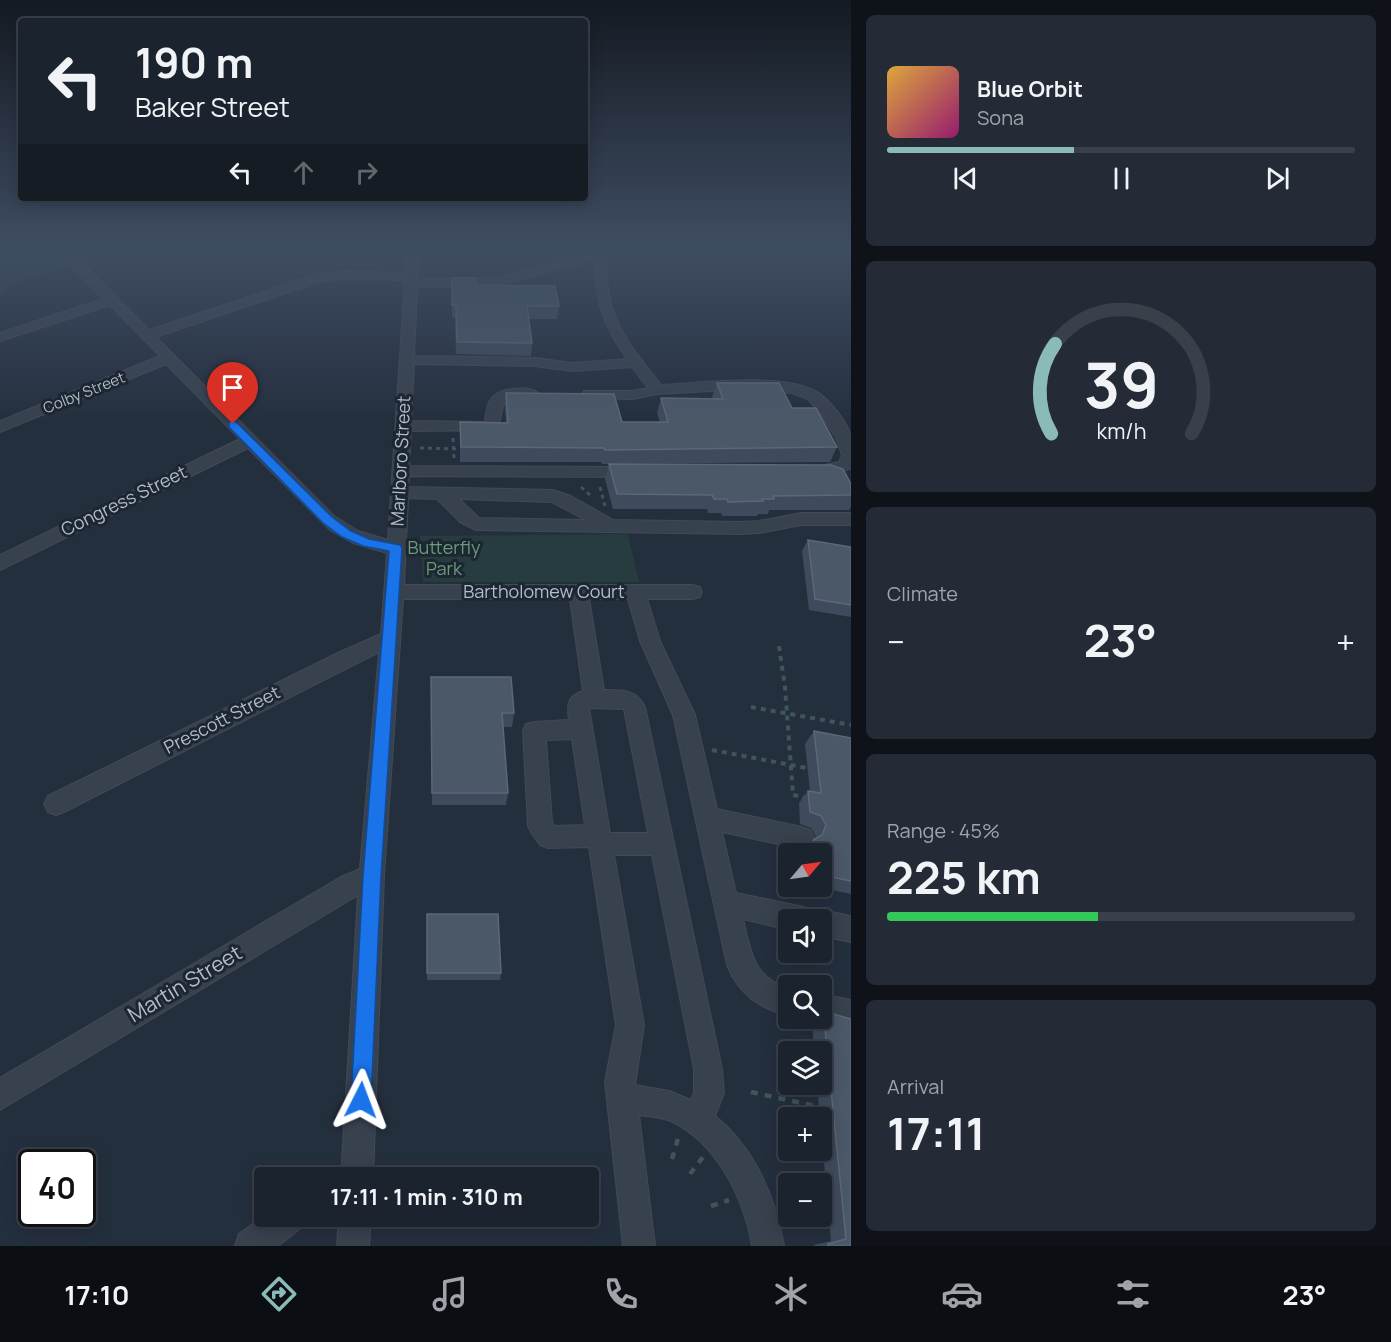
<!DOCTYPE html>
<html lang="en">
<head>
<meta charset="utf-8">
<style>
  body { margin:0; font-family:Manrope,sans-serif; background:#242b36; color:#f1f3f6; height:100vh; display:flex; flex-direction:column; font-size:22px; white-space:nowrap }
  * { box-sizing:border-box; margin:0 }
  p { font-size:20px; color:#a0a4aa }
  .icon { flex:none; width:33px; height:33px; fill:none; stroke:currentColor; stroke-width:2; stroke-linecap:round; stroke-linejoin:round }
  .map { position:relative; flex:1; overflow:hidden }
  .panel { display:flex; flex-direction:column; gap:15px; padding:15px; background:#0f1319; width:540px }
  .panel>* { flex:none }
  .guide { position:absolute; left:18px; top:18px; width:570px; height:183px; border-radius:6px; box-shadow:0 3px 15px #0003,0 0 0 2px #39404a; background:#1b232e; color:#f1f3f6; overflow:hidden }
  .needle { width:39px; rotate:61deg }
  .fabs { position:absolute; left:778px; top:843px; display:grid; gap:12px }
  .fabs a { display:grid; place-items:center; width:54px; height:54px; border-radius:6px; background:#1b232e; box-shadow:0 3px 15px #0003,0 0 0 2px #39404a; font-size:30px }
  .speed { position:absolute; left:18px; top:1149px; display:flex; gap:12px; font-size:30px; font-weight:700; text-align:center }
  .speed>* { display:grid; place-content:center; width:78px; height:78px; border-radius:50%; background:#1b232e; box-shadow:0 3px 15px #0003,0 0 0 2px #39404a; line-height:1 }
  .speed .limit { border:3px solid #111; border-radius:9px; background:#fff; color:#111 }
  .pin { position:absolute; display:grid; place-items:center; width:51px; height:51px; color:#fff; margin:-62px -26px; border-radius:50% 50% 50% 0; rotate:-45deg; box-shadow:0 0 6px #0007 }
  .pin .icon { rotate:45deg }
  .me { position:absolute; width:66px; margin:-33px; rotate:3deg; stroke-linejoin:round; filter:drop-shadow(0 0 4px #0008) }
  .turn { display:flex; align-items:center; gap:21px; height:126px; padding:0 18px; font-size:27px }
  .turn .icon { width:78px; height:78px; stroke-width:2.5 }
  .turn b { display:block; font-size:42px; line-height:51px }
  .lanes { display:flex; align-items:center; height:57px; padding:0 18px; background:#0003; justify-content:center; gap:30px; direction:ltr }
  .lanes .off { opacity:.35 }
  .big { font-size:45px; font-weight:700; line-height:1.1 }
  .panel .card { flex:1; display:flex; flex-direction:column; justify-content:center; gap:9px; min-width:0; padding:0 21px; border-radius:9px; background:#242b36 }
  .panel .dial { align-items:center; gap:0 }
  .dial svg { height:156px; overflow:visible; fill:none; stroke:#39404a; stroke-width:7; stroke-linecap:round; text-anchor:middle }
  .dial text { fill:#f1f3f6; stroke:none }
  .song { display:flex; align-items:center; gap:18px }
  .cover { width:72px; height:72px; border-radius:9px; background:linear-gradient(135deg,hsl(40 70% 55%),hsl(320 70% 35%)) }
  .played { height:6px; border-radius:3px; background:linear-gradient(90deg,#8bbbb9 40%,#39404a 40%) }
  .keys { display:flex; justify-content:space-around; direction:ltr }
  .heat { display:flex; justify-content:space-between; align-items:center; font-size:33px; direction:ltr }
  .charge { height:9px; border-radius:4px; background:linear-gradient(90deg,#34c759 45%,#39404a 0) }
  .trip { position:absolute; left:254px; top:1167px; width:345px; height:60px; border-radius:6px; background:#1b232e; box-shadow:0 3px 15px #0003,0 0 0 2px #39404a; font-weight:700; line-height:60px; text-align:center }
  .dock { display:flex; height:96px; justify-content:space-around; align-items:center; background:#0b0e12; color:#a0a4aa }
  .dock .icon { width:42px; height:42px }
  .dock .on { color:#8bbbb9 }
  .dock b { font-size:27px; color:#f1f3f6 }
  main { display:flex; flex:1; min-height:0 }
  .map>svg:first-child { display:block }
</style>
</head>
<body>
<main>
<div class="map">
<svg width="851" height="1246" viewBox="0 0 851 1246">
  <rect width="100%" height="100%" fill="#242f3e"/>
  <g fill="#263c3f">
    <path d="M0 248H49L67 267 13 283 0 296Z"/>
    <path d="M628 534 639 582H423L420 536Z"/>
  </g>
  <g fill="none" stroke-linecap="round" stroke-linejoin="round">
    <defs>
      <g id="minor">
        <path d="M55 248H68L149 330 317 274 347 271 406 273 407 248H419L417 279 497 278 593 252 592 248H604C607 264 606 280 609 295 615 330 640 359 661 385 700 383 779 373 813 390 828 397 846 420 851 436 851 445 851 459 851 468 838 474 825 480 810 476L808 472 810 468 839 462 842 455 836 438 821 414 808 399 792 393 756 390 711 391 657 394 633 399 589 398 582 394 584 391H633L648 388 632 367 573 371 534 366 414 364 411 421 485 422C486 414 486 406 491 399 499 388 530 384 539 394L532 398 507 400C499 408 503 421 496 430L411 431 409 466 633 467 639 468 641 472 639 476 633 477 409 476 408 487 553 490 571 496 613 520 739 522 759 521 801 513H851V525H801L759 533 739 534 476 530 460 522 437 499 408 498 404 585H693L700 587 702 592 700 597 693 599H647L660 641 695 715 717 809 802 827 810 830 814 838 810 846 802 849 722 832 736 893 804 907 814 913 822 910 851 916V942L822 936V920H789V930L743 919C750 950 754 980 789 988V1016C759 1008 739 994 727 965L673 715 640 641 628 599H589L604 690C623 690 636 689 645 707L722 1069 724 1093 715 1116C754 1147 776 1198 784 1246H752C744 1198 717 1143 671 1121 661 1117 649 1116 639 1115L655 1246H623L605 1082 616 1025 589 847 548 848 540 845 532 834 528 826 523 731 526 724 534 722 569 720C567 705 567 696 583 691L570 599H403L384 876 373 1178H341L358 895 0 1110V1078L341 877 360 869 379 652 64 812 56 815 48 812 44 804 48 796 340 652 381 634 387 553 353 543 330 530 248 448 0 570V555L240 439 166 364 0 432V421L160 356 110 305 0 341V333L103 299ZM594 259C597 304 601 322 627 359L573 363 534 358 414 356 417 287 497 286ZM347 279 405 280 388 540 358 531 334 516 156 337 319 282ZM459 499 552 502 586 520 479 518ZM589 708 624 709 648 833H610ZM572 739 585 825 554 826 552 822 546 740ZM614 855H652L694 1069V1093L691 1100 669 1091 635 1085 644 1025Z"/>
        <path d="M822 994 851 1000V1028L814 1018H822Z"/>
        <path d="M264 1216H307L302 1227 278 1246H235L239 1234Z"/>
        <path d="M339 1216H371L369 1246H337Z"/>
      </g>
    </defs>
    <use href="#minor" stroke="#414a57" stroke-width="2"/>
    <g stroke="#3f5557" stroke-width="3" stroke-dasharray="4 4" stroke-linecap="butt">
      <path d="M453 438 454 459"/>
      <path d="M420 448 460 449"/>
      <path d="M581 487 590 495"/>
      <path d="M600 487 605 506"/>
    </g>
    <g stroke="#3f5557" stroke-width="4" stroke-dasharray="5 5" stroke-linecap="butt">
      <path d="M779 646 785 687 793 795 804 797V799"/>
      <path d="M751 707 851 725"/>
      <path d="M712 750 807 768"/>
    </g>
    <g stroke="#3f5557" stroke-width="4.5" stroke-dasharray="7 7" stroke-linecap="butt">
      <path d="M751 1092 819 1107"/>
      <path d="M672 1159 679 1135"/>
      <path d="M690 1174 703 1157"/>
      <path d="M711 1206 729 1200"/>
    </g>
    <use href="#minor" fill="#38414e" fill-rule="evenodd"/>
  </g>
  <g fill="#3f4b5c">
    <path d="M452 278 559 306 557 319H529L532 343 531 356 456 354 455 318H452Z"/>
    <path d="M717 383 792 408 837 447 830 462 602 464 601 462H460V422L506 423 505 408 506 393 622 422H660L657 413 661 398 713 399 712 397Z"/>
    <path d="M609 464 851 484V507L849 510H769L768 514H758L757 516H722L721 513H708L707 509H613L605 479Z"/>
    <path d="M808 540 851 547V617L809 610 802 551Z"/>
    <path d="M431 677 514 713 512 727H503L508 793 506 805H432Z"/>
    <path d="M814 731 851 738V894L814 886H822V854H803V851L816 837 811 828 800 824 799 803 808 791H810L805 744Z"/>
    <path d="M427 914 501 973 500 980H427Z"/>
    <path d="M823 1009 826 1012 851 1246H814V1245L831 1241 822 1139V1118H820L817 1084H822V1052H814L812 1018H822V1010Z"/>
  </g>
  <g fill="#4b5868" stroke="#5c6777" stroke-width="1.5">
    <path d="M452 278H476V285L555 286 559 306H527L532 343 457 342 456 305H452Z"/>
    <path d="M717 383H779L792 408H816L837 447 605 450 604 448 461 447 460 422 508 423 506 393 614 394 622 422H668L661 398 723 399Z"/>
    <path d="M609 464 831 465 843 469 851 484V495L773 496 774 499H762L763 501 728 502 727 499H714L712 495 617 494Z"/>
    <path d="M808 540 851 547V605L815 599Z"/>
    <path d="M431 677H511L514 713H502L508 793H432Z"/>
    <path d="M814 731 851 738V881L822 875V854H814L813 840 822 835 826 825 821 816 810 812 808 791 821 793Z"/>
    <path d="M427 914H498L501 973H427Z"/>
    <path d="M823 1009 826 1012 851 1019V1246H828V1244L846 1239Z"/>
  </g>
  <linearGradient id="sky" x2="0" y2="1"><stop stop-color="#141a22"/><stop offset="0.59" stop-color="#3f4d63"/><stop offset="1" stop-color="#3f4d63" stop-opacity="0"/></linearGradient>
  <rect width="851" height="422" fill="url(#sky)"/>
  <path fill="#1a73e8" stroke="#114b97" stroke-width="1.5" d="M233 421 236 422 332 517 351 531 369 539 400 545 402 548 381 876 371 1100 368 1108 361 1111 354 1108 351 1100 363 876 389 551 363 546 342 537 323 523 229 427V422Z"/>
  <g text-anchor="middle" stroke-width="6" stroke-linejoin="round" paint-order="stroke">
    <g font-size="15" fill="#b4bcc9" stroke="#1d2633">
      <text transform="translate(84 393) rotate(-22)" y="5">Colby Street</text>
    </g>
    <g font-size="18" fill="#b4bcc9" stroke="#1d2633">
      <text transform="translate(401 461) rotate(-87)" y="6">Marlboro Street</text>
      <text transform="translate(124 501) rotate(-26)" y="6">Congress Street</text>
      <text x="544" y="598">Bartholomew Court</text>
      <text transform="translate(222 720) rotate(-27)" y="6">Prescott Street</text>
    </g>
    <g font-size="18" fill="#6b9a76" stroke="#1d2633">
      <text x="444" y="554">Butterfly<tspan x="444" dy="21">Park</tspan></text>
    </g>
    <g font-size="21" fill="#b4bcc9" stroke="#1d2633">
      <text transform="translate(185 984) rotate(-31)" y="7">Martin Street</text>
    </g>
  </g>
</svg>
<div class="fabs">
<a><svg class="needle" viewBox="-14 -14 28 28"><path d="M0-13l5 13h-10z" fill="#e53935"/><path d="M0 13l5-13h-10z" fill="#a0a4aa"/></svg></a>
<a><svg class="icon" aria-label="sound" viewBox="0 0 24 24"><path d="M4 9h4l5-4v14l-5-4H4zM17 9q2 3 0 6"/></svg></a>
<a><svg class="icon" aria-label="search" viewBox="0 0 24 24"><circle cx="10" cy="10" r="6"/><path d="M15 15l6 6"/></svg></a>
<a><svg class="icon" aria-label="layers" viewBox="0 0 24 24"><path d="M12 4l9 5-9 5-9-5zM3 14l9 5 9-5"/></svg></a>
<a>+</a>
<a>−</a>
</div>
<div class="speed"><div class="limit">40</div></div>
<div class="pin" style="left:233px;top:424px;background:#d93025"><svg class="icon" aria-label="arrive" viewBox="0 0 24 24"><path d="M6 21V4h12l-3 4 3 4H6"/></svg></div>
<svg class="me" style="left:361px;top:1100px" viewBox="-20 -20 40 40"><path d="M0-17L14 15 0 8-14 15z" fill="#1a73e8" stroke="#fff" stroke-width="4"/></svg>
<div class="trip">17:11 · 1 min · 310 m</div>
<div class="guide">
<div class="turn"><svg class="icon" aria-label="left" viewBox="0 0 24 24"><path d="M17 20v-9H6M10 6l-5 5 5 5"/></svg><div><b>190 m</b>Baker Street</div></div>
<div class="lanes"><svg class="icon" aria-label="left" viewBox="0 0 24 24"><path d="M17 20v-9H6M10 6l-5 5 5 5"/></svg><svg class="icon off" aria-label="ahead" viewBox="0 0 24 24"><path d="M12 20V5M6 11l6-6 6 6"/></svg><svg class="icon off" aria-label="right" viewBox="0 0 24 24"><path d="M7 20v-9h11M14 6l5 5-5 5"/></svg></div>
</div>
</div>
<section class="panel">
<div class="card">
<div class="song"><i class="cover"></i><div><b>Blue Orbit</b><p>Sona</p></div></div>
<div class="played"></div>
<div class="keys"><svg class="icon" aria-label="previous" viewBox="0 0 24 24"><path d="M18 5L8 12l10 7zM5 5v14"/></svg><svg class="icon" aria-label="pause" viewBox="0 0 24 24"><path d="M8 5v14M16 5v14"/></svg><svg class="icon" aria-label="next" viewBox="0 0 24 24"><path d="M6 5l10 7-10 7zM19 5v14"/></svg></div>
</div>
<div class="card dial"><svg viewBox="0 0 100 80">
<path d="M14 69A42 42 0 1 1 86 69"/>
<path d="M14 69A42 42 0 0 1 16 23" stroke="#8bbbb9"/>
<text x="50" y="56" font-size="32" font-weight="700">39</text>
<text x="50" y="72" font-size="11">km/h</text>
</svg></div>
<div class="card"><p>Climate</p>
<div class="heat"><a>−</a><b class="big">23°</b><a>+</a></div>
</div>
<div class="card"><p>Range · 45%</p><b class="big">225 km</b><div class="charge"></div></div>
<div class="card"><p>Arrival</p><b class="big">17:11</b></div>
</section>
</main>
<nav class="dock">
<b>17:10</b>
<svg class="icon on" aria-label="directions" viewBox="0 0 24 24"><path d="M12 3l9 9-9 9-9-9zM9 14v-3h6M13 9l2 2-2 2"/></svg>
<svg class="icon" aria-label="music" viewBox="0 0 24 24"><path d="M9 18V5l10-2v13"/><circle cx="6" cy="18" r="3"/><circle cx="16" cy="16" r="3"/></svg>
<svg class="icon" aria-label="phone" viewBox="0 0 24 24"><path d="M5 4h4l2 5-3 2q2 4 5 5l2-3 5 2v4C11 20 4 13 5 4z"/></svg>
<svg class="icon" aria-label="climate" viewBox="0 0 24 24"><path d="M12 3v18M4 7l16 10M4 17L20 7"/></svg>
<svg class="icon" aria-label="car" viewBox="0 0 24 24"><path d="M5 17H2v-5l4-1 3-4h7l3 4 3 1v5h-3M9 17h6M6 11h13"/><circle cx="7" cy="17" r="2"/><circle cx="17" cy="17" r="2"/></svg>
<svg class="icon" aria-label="filters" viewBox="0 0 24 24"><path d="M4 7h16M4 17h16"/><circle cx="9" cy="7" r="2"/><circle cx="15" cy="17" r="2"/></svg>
<b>23°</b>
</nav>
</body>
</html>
